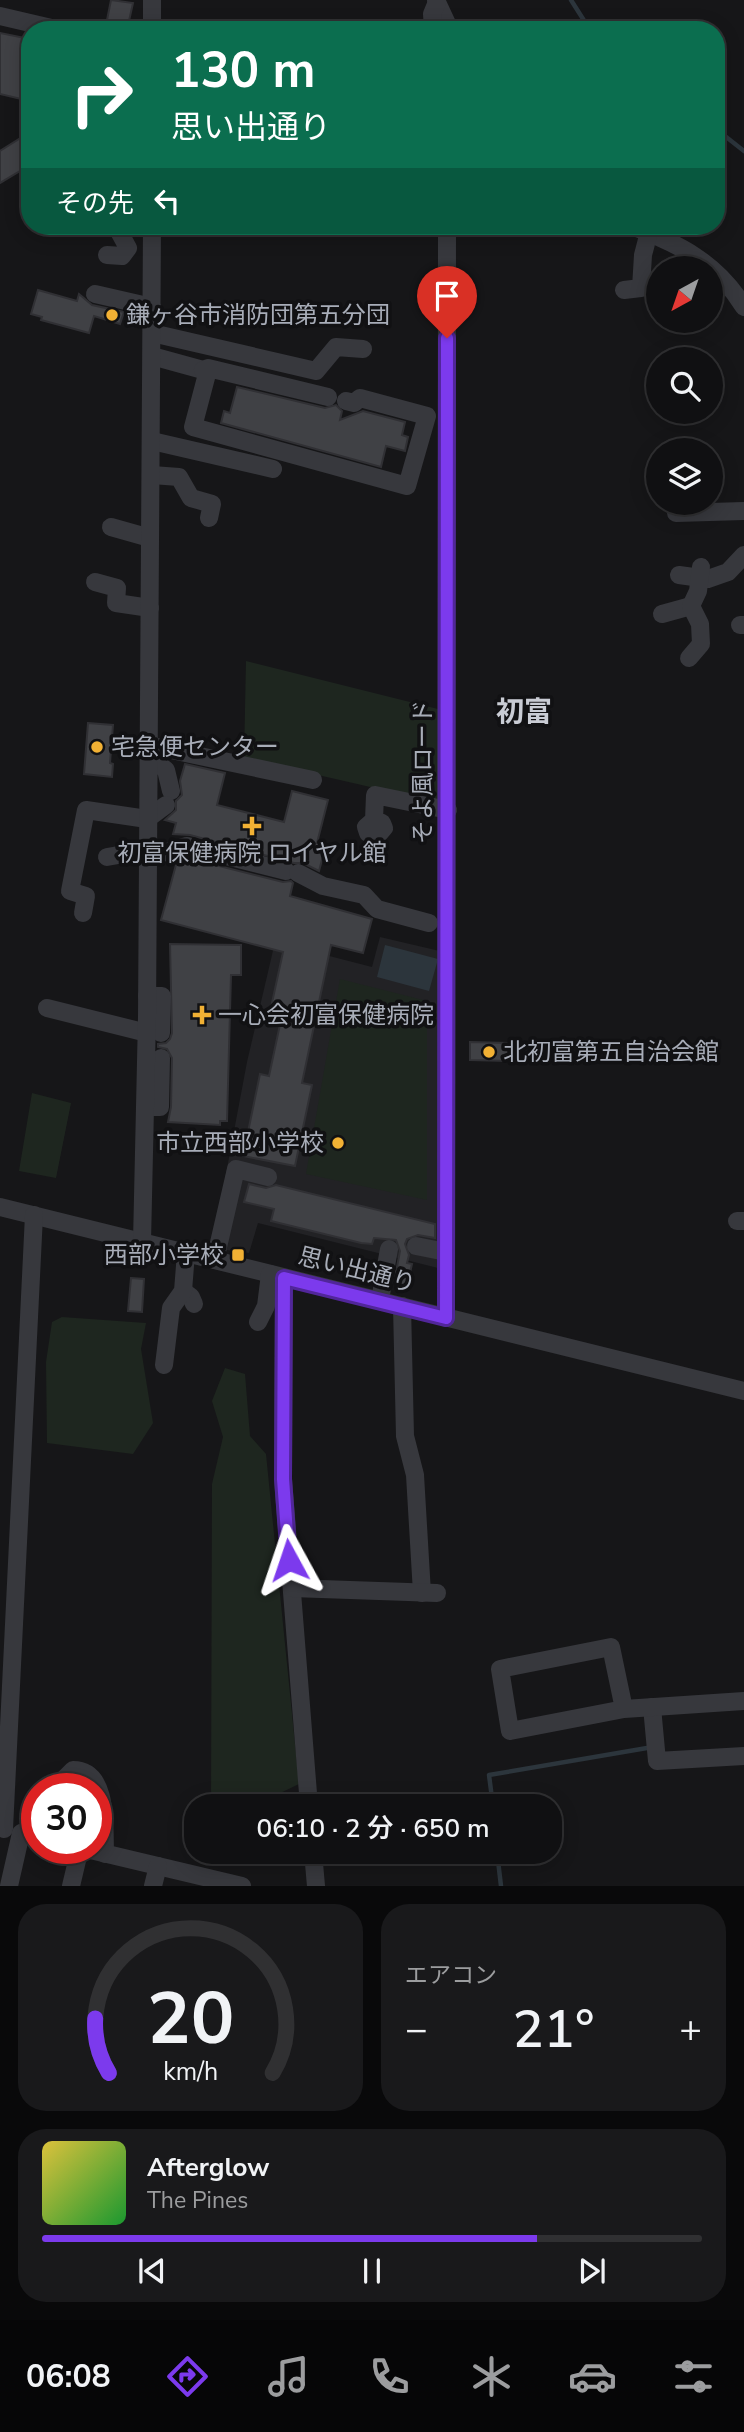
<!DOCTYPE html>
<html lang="ja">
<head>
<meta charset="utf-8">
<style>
  body { margin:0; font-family:"Nunito Sans","Noto Sans JP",sans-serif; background:#19191b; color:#f1f3f6; height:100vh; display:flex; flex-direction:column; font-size:26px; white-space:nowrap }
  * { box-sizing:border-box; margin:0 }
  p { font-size:23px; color:#9c9d9f }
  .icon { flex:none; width:38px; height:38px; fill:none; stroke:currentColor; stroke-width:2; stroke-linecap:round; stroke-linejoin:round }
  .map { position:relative; height:1886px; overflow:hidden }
  .panel { display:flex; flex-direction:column; gap:18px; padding:18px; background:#09090a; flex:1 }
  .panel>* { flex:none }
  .guide { position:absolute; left:21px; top:21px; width:704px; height:214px; border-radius:28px; box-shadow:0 4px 18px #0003,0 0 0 2px #303032; background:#0b6e4f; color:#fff; overflow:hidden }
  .needle { width:46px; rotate:220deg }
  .tools { position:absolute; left:646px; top:256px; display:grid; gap:14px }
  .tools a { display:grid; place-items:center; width:77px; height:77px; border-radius:50%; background:#101012; box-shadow:0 4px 18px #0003,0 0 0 2px #303032; font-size:35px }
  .speed { position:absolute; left:21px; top:1773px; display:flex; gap:14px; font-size:35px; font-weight:700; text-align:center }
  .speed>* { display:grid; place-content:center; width:91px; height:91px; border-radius:50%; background:#101012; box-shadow:0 4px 18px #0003,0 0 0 2px #303032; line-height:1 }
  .speed .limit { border:10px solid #d22; background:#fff; color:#111 }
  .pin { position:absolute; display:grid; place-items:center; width:60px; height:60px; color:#fff; margin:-72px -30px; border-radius:50% 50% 50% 0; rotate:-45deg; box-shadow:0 0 7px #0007 }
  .pin .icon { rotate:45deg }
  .me { position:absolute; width:77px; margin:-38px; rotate:355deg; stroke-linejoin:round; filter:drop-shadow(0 0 5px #0008) }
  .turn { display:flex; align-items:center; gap:24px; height:147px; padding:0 35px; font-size:32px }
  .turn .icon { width:91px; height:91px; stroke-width:2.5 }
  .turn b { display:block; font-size:49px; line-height:60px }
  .then { display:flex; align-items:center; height:66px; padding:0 35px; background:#0003; gap:14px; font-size:26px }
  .big { font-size:52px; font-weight:600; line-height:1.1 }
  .panel .tile { flex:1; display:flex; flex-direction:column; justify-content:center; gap:10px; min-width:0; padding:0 24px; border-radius:28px; background:#19191b }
  .panel .dial { align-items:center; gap:0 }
  .dial svg { height:182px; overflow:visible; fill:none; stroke:#303032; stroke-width:7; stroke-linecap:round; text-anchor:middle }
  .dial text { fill:#f1f3f6; stroke:none }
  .song { display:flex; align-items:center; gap:21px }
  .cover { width:84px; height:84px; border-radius:10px; background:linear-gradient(135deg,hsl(50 70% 55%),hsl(130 70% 35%)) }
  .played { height:7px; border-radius:4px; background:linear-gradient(90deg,#7c3aed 75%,#303032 75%) }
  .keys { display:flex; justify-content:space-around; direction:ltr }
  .heat { display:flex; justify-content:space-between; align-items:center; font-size:38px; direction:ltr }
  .panel .tiles { flex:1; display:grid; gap:18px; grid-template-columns:1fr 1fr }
  .tile:last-child { grid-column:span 2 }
  .trip { position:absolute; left:184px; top:1794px; width:378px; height:70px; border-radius:28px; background:#101012; box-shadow:0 4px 18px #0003,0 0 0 2px #303032; font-weight:600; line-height:70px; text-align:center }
  .tab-bar { display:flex; height:112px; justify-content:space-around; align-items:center; background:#060607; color:#9c9d9f }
  .tab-bar .icon { width:49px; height:49px }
  .tab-bar .selected { color:#7c3aed }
  .tab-bar b { font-size:32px; color:#f1f3f6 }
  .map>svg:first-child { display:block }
</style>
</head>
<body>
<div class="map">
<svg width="744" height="1886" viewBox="0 0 744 1886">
  <rect width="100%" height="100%" fill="#161618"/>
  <path fill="#222225" d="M380 937 444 952 442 1269 258 1223 249 1253 212 1248 247 1062 275 942 372 967Z"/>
  <g fill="#1e261f">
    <path d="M246 661 442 710 440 803 244 758Z"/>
    <path d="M340 979 427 1001V1200L306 1174Z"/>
    <path d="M32 1093 71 1103 56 1178 19 1171Z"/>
    <path d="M62 1317 146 1323 141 1349 153 1423 133 1454 47 1443 46 1362 52 1322Z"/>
    <path d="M225 1368 245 1374 250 1436 266 1454 299 1784 270 1798 269 1806H211L212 1484 223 1437 212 1401Z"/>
  </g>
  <path fill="#2c353c" d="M385 945 438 959 429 991 377 977Z"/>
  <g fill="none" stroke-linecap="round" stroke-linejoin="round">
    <g stroke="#2c353c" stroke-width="4.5">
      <path d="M571 0 590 30"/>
      <path d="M716 129 744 151"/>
      <path d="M493 1806 489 1775 647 1748"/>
      <path d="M497 1852 501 1886"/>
    </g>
  </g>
  <g fill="#404145" stroke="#303034" stroke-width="2">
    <path d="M111 0 133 3 127 30H105Z"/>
    <path d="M0 33 30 39V94L21 99 0 94Z"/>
    <path d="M30 132V165L0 183V151Z"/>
    <path d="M38 290 77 301 79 294 92 305 124 312 120 324 94 316 89 333 41 320 42 317 31 314Z"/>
    <path d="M237 387 325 408 336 405 342 411 340 420 363 411 405 422 402 435 408 437 405 451 386 446 381 467 221 423 224 411 230 413Z"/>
    <path d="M88 723 113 725 110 763 113 764 112 777 84 774Z"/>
    <path d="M185 764 225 773 217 805 284 822 292 791 328 800 317 843 326 845 319 871 303 863H294L190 835 173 834 176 823 165 820 176 810V801L182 795 180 781Z"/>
    <path d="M187 858 283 882 291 881 293 883 290 896 372 919 363 953 331 945 302 1083 312 1085 295 1166 243 1156 260 1074 269 1076 282 1015 270 1012 283 952 161 920 177 861Z"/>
    <path d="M170 944 241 945V975H231L227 1121H220V1125L168 1122 171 1107 172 1058 167 1049 158 1047V1044L166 1043 170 1039 172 1033Z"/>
    <path d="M470 1042 508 1043V1061L470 1060Z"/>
    <path d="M249 1184 266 1188 276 1185 435 1224V1238L418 1235 407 1239 405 1244 409 1255 407 1263 412 1264 407 1286 394 1283 400 1251 396 1240 374 1238 372 1244 361 1243 271 1221 274 1209 244 1202Z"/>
    <path d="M131 1278 144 1279 142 1312 128 1311Z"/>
  </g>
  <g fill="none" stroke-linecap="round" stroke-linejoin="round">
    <g stroke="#37383d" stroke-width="18">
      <path d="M436 0 450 30"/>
      <path d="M0 16 60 30"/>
      <path d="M152 30V0"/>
      <path d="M433 30 432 14 437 2"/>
      <path d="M632 226C679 244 716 262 744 307"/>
      <path d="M107 255 122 256 128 248 116 226"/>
      <path d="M624 290 641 288 643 255 649 232"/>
      <path d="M95 294 152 307"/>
      <path d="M152 333 316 371 336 347 363 349"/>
      <path d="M152 356 203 370"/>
      <path d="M328 397 208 368 203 370 207 374 193 427 407 486 427 416 360 398 354 403 346 401"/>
      <path d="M152 441 273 469"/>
      <path d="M152 475 179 477 191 498 212 504 209 518"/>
      <path d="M676 513 744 511"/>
      <path d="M111 527 150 538"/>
      <path d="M679 575 708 579 728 572 744 555"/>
      <path d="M95 582 117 588 116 603 150 608"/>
      <path d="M662 614 691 606"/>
      <path d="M740 625H744"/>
      <path d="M689 658 701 644 700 624 691 606 698 591 701 567"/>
      <path d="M148 745 313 780"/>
      <path d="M148 756 166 770 171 791"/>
      <path d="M374 820 382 823 384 828 378 835 368 833 366 827 374 820 375 795 448 810"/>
      <path d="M107 857 147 850"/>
      <path d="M147 857 187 846 286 871"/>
      <path d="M298 873 323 886 364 895 377 909 429 923"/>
      <path d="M83 913 86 896 70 891 86 810 147 819 166 805"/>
      <path d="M147 996H162L161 1033"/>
      <path d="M47 1008 147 1033"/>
      <path d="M146 1107H160L161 1058"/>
      <path d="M0 1207 744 1391"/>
      <path d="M737 1221H744"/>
      <path d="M142 1242 147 1017 152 226"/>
      <path d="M416 1246 446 1252"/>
      <path d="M215 1260 236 1169 268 1177"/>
      <path d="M284 1278 283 1479 309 1806"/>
      <path d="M183 1291 191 1297 194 1304"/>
      <path d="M380 1300 389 1249"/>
      <path d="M402 1306 405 1436 415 1475 422 1593"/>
      <path d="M446 1318 447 226"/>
      <path d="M258 1322 266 1306 270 1274"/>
      <path d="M164 1365 171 1308 183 1291 186 1253"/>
      <path d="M292 1588 437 1593"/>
      <path d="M652 1707 657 1761 744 1756"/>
      <path d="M624 1709 611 1647 500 1669 510 1731 624 1709 744 1701"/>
      <path d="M64 1788 65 1778 73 1770C109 1770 104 1828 105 1854"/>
      <path d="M4 1829 34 1215"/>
      <path d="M82 1848 242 1886"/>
      <path d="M313 1852 316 1886"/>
      <path d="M9 1886 21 1833"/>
      <path d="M71 1886 80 1848"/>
      <path d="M153 1886 158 1866"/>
    </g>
  </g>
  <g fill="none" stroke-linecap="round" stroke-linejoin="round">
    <defs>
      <path id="route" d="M289 1560 283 1479 284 1278 446 1318 447 338"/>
    </defs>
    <use href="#route" stroke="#51269a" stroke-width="18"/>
    <use href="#route" stroke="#7c3aed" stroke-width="12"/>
  </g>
  <g fill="#f2b134" stroke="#111113" stroke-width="2.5">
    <circle cx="112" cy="315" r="7"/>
    <circle cx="97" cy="747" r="7"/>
    <path d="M248.5 815.5h7v7h7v7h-7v7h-7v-7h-7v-7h7z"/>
    <path d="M198.5 1004.5h7v7h7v7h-7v7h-7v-7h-7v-7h7z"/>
    <circle cx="489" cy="1052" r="7"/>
    <circle cx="338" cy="1143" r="7"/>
    <rect x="231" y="1248" width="14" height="14" rx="3.5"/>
  </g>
  <g text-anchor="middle" stroke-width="7" stroke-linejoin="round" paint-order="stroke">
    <g font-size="24" fill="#a8adb8" stroke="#111113" text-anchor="start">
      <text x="126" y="323">鎌ヶ谷市消防団第五分団</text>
      <text x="111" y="755">宅急便センター</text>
      <text x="252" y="861" text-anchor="middle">初富保健病院 ロイヤル館</text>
      <text x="218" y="1023">一心会初富保健病院</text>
      <text x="503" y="1060">北初富第五自治会館</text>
      <text x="324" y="1151" text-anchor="end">市立西部小学校</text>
      <text x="224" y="1263" text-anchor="end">西部小学校</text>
    </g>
    <g font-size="24" fill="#a8adb8" stroke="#111113">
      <text transform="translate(423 772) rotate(-90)" y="8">そよ風ロード</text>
      <text transform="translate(357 1270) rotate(14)" y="8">思い出通り</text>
    </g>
    <g font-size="28" font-weight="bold" fill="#c9ccd4" stroke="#111113">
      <text x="524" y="721">初富</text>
    </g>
  </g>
</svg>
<div class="tools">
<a><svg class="needle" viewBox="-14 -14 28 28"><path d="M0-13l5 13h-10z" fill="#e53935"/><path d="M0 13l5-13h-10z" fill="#9c9d9f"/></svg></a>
<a><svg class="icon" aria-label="search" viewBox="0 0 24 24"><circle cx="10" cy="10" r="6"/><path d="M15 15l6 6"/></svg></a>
<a><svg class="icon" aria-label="layers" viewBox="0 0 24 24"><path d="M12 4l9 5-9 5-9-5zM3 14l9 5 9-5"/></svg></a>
</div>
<div class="speed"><div class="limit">30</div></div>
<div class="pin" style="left:447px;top:338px;background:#d93025"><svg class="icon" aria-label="arrive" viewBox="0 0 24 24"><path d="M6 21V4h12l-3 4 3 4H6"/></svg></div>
<svg class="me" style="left:289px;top:1560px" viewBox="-20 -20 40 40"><path d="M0-17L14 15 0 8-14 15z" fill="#7c3aed" stroke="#fff" stroke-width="4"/></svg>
<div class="trip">06:10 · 2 分 · 650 m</div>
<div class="guide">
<div class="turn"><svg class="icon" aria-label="right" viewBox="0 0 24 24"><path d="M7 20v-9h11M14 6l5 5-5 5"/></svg><div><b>130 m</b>思い出通り</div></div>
<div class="then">その先<svg class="icon" aria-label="left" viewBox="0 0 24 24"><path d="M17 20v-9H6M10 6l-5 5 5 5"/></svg></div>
</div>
</div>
<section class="panel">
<div class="tiles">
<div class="tile dial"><svg viewBox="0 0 100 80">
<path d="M14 69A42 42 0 1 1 86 69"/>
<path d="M14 69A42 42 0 0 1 8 45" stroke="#7c3aed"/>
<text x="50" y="56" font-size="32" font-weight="700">20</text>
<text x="50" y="72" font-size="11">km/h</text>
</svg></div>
<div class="tile"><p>エアコン</p>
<div class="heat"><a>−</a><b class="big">21°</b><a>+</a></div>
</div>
<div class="tile">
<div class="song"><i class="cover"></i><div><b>Afterglow</b><p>The Pines</p></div></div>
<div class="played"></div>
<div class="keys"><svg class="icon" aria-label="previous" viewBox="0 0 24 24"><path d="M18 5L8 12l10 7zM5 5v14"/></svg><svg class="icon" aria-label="pause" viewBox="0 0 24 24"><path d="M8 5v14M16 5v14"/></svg><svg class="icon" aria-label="next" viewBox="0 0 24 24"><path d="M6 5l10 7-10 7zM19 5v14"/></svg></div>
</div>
</div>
</section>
<nav class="tab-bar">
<b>06:08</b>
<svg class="icon selected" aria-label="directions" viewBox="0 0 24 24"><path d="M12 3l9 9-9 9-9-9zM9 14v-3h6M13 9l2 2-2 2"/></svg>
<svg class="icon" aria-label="music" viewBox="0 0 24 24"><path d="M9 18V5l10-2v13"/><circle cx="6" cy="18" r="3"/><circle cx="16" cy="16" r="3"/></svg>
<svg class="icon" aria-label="phone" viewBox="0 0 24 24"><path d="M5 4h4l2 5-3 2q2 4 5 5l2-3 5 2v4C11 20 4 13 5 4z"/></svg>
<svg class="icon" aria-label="climate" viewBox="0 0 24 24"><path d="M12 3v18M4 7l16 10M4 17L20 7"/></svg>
<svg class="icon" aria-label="car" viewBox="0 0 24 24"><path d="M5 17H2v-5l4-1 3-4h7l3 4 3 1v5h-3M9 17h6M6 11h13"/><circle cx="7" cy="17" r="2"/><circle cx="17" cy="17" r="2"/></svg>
<svg class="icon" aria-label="filters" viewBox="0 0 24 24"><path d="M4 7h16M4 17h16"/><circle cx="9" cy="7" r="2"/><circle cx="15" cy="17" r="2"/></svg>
</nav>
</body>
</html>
